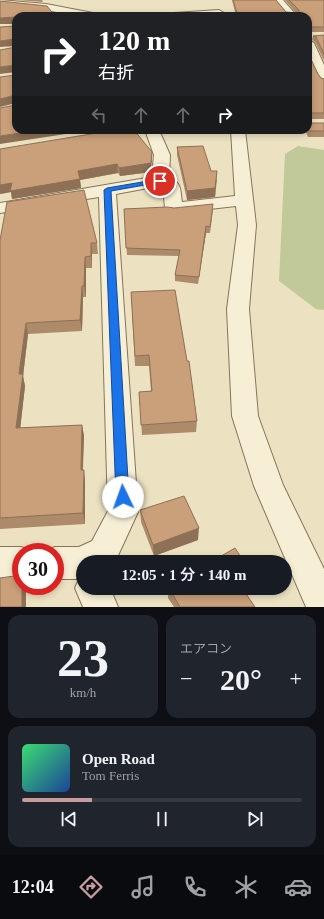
<!DOCTYPE html>
<html lang="ja">
<head>
<meta charset="utf-8">
<style>
  body { margin:0; font-family:"Times New Roman","Noto Sans JP",serif; background:#20242c; color:#f1f3f6; height:100vh; display:flex; flex-direction:column; font-size:15px; white-space:nowrap }
  * { box-sizing:border-box; margin:0 }
  p { font-size:13px; color:#9ea1a6 }
  .icon { flex:none; width:22px; height:22px; fill:none; stroke:currentColor; stroke-width:2; stroke-linecap:round; stroke-linejoin:round }
  .map { position:relative; height:607px; overflow:hidden }
  .drawer { display:flex; flex-direction:column; gap:8px; padding:8px; background:#0d0f14; flex:1 }
  .drawer>* { flex:none }
  .guide { position:absolute; left:12px; top:12px; width:300px; height:122px; border-radius:12px; box-shadow:0 2px 6px #0003; background:#202124; color:#fff; overflow:hidden }
  .speed { position:absolute; left:12px; top:543px; display:flex; gap:8px; font-size:20px; font-weight:700; text-align:center }
  .speed>* { display:grid; place-content:center; width:52px; height:52px; border-radius:50%; background:#171b24; box-shadow:0 2px 6px #0003; line-height:1 }
  .speed .limit { border:6px solid #d22; background:#fff; color:#111 }
  .pin { position:absolute; display:grid; place-items:center; width:34px; height:34px; color:#fff; margin:-17px; border:2px solid #fff; border-radius:50%; box-shadow:0 1px 4px #0007 }
  .me { position:absolute; width:44px; margin:-22px; rotate:357deg; stroke-linejoin:round; filter:drop-shadow(0 0 3px #0008) }
  .turn { display:flex; align-items:center; gap:14px; height:84px; padding:0 20px; font-size:18px }
  .turn .icon { width:52px; height:52px; stroke-width:2.5 }
  .turn b { display:block; font-size:28px; line-height:34px }
  .lanes { display:flex; align-items:center; height:38px; padding:0 20px; background:#0003; justify-content:center; gap:20px; direction:ltr }
  .lanes .off { opacity:.35 }
  .big { font-size:30px; font-weight:600; line-height:1.1 }
  .drawer .card { flex:1; display:flex; flex-direction:column; justify-content:center; gap:6px; min-width:0; padding:0 14px; border-radius:12px; background:#20242c }
  .drawer .dial { align-items:center; gap:0 }
  .dial b { font-size:52px; line-height:1 }
  .song { display:flex; align-items:center; gap:12px }
  .cover { width:48px; height:48px; border-radius:6px; background:linear-gradient(135deg,hsl(140 70% 55%),hsl(220 70% 35%)) }
  .played { height:4px; border-radius:2px; background:linear-gradient(90deg,#c69d9c 25%,#363941 25%) }
  .keys { display:flex; justify-content:space-around; direction:ltr }
  .heat { display:flex; justify-content:space-between; align-items:center; font-size:22px; direction:ltr }
  .drawer .tiles { flex:1; display:grid; gap:8px; grid-template-columns:1fr 1fr }
  .card:last-child { grid-column:span 2 }
  .trip { position:absolute; left:76px; top:555px; width:216px; height:40px; border-radius:20px; background:#171b24; box-shadow:0 2px 6px #0003; font-weight:600; line-height:40px; text-align:center }
  .dock { display:flex; height:64px; justify-content:space-around; align-items:center; background:#090b0e; color:#9ea1a6 }
  .dock .icon { width:28px; height:28px }
  .dock .on { color:#c69d9c }
  .dock b { font-size:18px; color:#f1f3f6 }
  .map>svg:first-child { display:block }
</style>
</head>
<body>
<div class="map">
<svg width="324" height="607" viewBox="0 0 324 607">
  <rect width="100%" height="100%" fill="#ece2c2"/>
  <path fill="#c0c997" d="M298 146 324 150V310L316 309 279 281 285 154Z"/>
  <g fill="none" stroke-linecap="round" stroke-linejoin="round">
    <defs>
      <g id="minor">
        <path d="M0 0 46 4 93 13 98 16H78L46 10 0 5Z"/>
        <path d="M273 0H283L297 16H287Z"/>
        <path d="M219 10 224 13 222 15 169 16 174 13Z"/>
        <path d="M308 40 314 43 324 65V83L320 82 318 79 308 56Z"/>
        <path d="M145 130H159L170 155 169 178C182 183 180 189 182 202L235 196 231 130H245L256 225 249 309 258 416 283 485 324 569V607H306L254 486 232 416 227 309 238 225 236 206 174 213 168 212 165 208 163 188 159 186 116 194 138 512 115 562H83V588H110L118 607H83L75 588 79 579H55V552H43L55 547H79L92 541 108 511 99 197 0 213V203L152 177 154 155Z"/>
        <path d="M0 547H21L33 552H21V579H0Z"/>
      </g>
    </defs>
    <use href="#minor" stroke="#85745a" stroke-width="2"/>
    <use href="#minor" fill="#f7efd5" fill-rule="evenodd"/>
  </g>
  <g fill="#ad8a69">
    <path d="M17 0H42L43 2Z"/>
    <path d="M232 0H276L286 12 296 13 285 0H324V32H308V16H236Z"/>
    <path d="M324 35V61L315 42 312 40 313 36Z"/>
    <path d="M308 53 318 74 321 78 324 79V119H308Z"/>
    <path d="M308 123H324V137H308L305 130H308Z"/>
    <path d="M177 147 211 171 217 180 215 197 187 200 177 155Z"/>
    <path d="M0 149 152 152 151 172 120 176 118 173 80 180 81 188 12 199 11 192 0 194Z"/>
    <path d="M174 208 213 210 210 233H206L198 284 175 281V275L179 256 127 255 124 209Z"/>
    <path d="M0 240 97 243 98 254H92V268H86V297H83L82 331 28 334 23 376 25 386 20 428 82 425 84 436 83 470 85 481V524L0 529Z"/>
    <path d="M131 292 197 421 196 432 142 435 139 392 151 391 149 366H135Z"/>
    <path d="M140 510 198 540 154 556 141 522Z"/>
    <path d="M168 588H242L255 607H174L168 598Z"/>
  </g>
  <g fill="#8d7055">
    <path d="M15 17 16 24H0V18Z"/>
    <path d="M15 39 16 46 0 47V41Z"/>
    <path d="M16 65V72L0 74V67Z"/>
    <path d="M16 95V103L0 107V99Z"/>
    <path d="M40 130H92L0 144V136Z"/>
    <path d="M152 152 151 172 120 176 119 168Z"/>
    <path d="M117 164 118 173 80 180 81 188 12 199 11 192 0 194V185Z"/>
    <path d="M217 171 215 197 187 200V191Z"/>
    <path d="M206 226V233L198 284 199 277Z"/>
    <path d="M91 243 92 254V268L91 256Z"/>
    <path d="M85 257 86 268V297L84 286Z"/>
    <path d="M82 286 83 297 82 331 80 320Z"/>
    <path d="M26 323 28 334 23 376 25 386 19 440 16 428 19 374Z"/>
    <path d="M82 425 84 436 82 481 81 470Z"/>
    <path d="M84 470 85 481V524L83 513Z"/>
    <path d="M199 528 198 540 154 556 153 545Z"/>
    <rect x="22" y="586" width="4" height="21"/>
  </g>
  <g fill="#c9a07a" stroke="#8d7055">
    <path d="M233 0H276L286 12 299 13V10L289 0H324V27H308V16H239L237 13Z"/>
    <path d="M0 1 47 6 55 16H16V18L15 17 0 18Z"/>
    <path d="M16 26V40L15 39 0 41V27Z"/>
    <path d="M324 35V54L316 37 313 36Z"/>
    <path d="M16 47V130H40L0 136V108L16 105V95L0 99V77L16 75V65L0 67V50Z"/>
    <path d="M308 53 318 74 321 78 324 79V113H308Z"/>
    <path d="M308 123H324V131H309Z"/>
    <path d="M115 130H134L152 152 151 163 119 168 117 164 78 171 80 179 10 191 12 183 0 185V149Z"/>
    <path d="M203 146 211 171H217L215 188 187 191 177 147Z"/>
    <path d="M84 190 97 243H91V256L85 257 84 286H82L80 320 26 323 19 374H23L16 428 82 425 81 470H84L83 513 0 518V240L7 202Z"/>
    <path d="M213 204 210 227 206 226 199 277 175 275 180 250 126 248 124 209 167 207 174 208Z"/>
    <path d="M175 290 187 361H189L197 421 141 425 139 392 152 391 149 355 135 356 131 292Z"/>
    <path d="M184 496 199 528 153 545 140 510Z"/>
    <path d="M235 548 244 562H211Z"/>
    <path d="M21 575V586H22V607H0V578Z"/>
    <path d="M169 588H242L255 607H180Z"/>
  </g>
  <path fill="#1a73e8" stroke="#114b97" d="M160 179 163 181 162 182 111 191 129 497 127 501 123 502 118 501 116 497 104 190 107 188Z"/>
</svg>
<div class="speed"><div class="limit">30</div></div>
<div class="pin" style="left:160px;top:181px;background:#d93025"><svg class="icon" aria-label="arrive" viewBox="0 0 24 24"><path d="M6 21V4h12l-3 4 3 4H6"/></svg></div>
<svg class="me" style="left:123px;top:497px" viewBox="-20 -20 40 40"><circle r="19" fill="#fff"/><path d="M0-13L10 11 0 6-10 11z" fill="#1a73e8"/></svg>
<div class="trip">12:05 · 1 分 · 140 m</div>
<div class="guide">
<div class="turn"><svg class="icon" aria-label="right" viewBox="0 0 24 24"><path d="M7 20v-9h11M14 6l5 5-5 5"/></svg><div><b>120 m</b>右折</div></div>
<div class="lanes"><svg class="icon off" aria-label="left" viewBox="0 0 24 24"><path d="M17 20v-9H6M10 6l-5 5 5 5"/></svg><svg class="icon off" aria-label="ahead" viewBox="0 0 24 24"><path d="M12 20V5M6 11l6-6 6 6"/></svg><svg class="icon off" aria-label="ahead" viewBox="0 0 24 24"><path d="M12 20V5M6 11l6-6 6 6"/></svg><svg class="icon" aria-label="right" viewBox="0 0 24 24"><path d="M7 20v-9h11M14 6l5 5-5 5"/></svg></div>
</div>
</div>
<section class="drawer">
<div class="tiles">
<div class="card dial"><b>23</b><p>km/h</p></div>
<div class="card"><p>エアコン</p>
<div class="heat"><a>−</a><b class="big">20°</b><a>+</a></div>
</div>
<div class="card">
<div class="song"><i class="cover"></i><div><b>Open Road</b><p>Tom Ferris</p></div></div>
<div class="played"></div>
<div class="keys"><svg class="icon" aria-label="previous" viewBox="0 0 24 24"><path d="M18 5L8 12l10 7zM5 5v14"/></svg><svg class="icon" aria-label="pause" viewBox="0 0 24 24"><path d="M8 5v14M16 5v14"/></svg><svg class="icon" aria-label="next" viewBox="0 0 24 24"><path d="M6 5l10 7-10 7zM19 5v14"/></svg></div>
</div>
</div>
</section>
<nav class="dock">
<b>12:04</b>
<svg class="icon on" aria-label="directions" viewBox="0 0 24 24"><path d="M12 3l9 9-9 9-9-9zM9 14v-3h6M13 9l2 2-2 2"/></svg>
<svg class="icon" aria-label="music" viewBox="0 0 24 24"><path d="M9 18V5l10-2v13"/><circle cx="6" cy="18" r="3"/><circle cx="16" cy="16" r="3"/></svg>
<svg class="icon" aria-label="phone" viewBox="0 0 24 24"><path d="M5 4h4l2 5-3 2q2 4 5 5l2-3 5 2v4C11 20 4 13 5 4z"/></svg>
<svg class="icon" aria-label="climate" viewBox="0 0 24 24"><path d="M12 3v18M4 7l16 10M4 17L20 7"/></svg>
<svg class="icon" aria-label="car" viewBox="0 0 24 24"><path d="M5 17H2v-5l4-1 3-4h7l3 4 3 1v5h-3M9 17h6M6 11h13"/><circle cx="7" cy="17" r="2"/><circle cx="17" cy="17" r="2"/></svg>
</nav>
</body>
</html>
